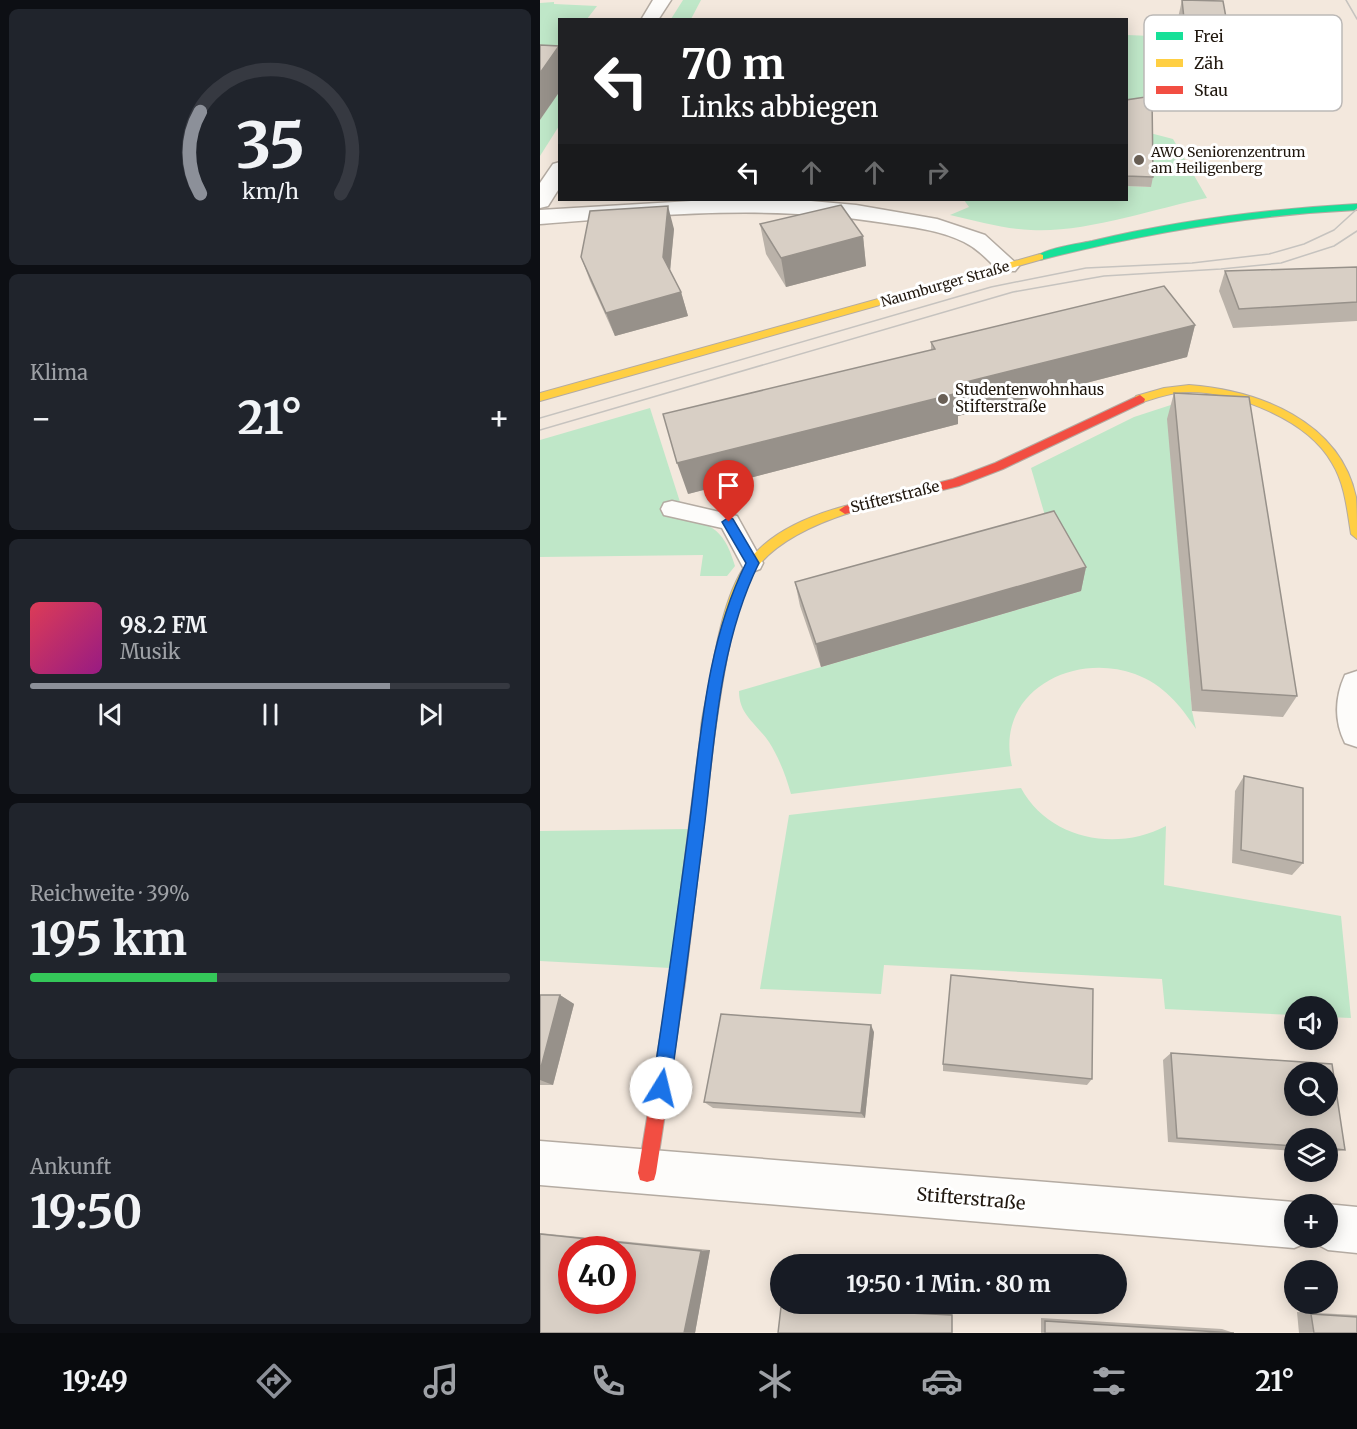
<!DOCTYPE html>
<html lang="de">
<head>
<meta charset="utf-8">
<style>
  body { margin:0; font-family:Merriweather,serif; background:#20242c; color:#f1f3f6; height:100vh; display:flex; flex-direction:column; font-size:22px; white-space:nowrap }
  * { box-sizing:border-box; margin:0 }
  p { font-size:20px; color:#9ea1a6 }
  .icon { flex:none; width:33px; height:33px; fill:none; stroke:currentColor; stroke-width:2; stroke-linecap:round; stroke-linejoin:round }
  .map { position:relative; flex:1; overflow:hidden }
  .panel { display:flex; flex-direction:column; gap:9px; padding:9px; background:#0d0f14; width:540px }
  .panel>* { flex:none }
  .guide { position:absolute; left:18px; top:18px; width:570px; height:183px; border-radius:0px; box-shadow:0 3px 15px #0003; background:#202124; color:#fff; overflow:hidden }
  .tools { position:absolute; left:744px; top:996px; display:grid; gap:12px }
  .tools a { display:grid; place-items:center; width:54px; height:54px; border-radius:50%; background:#171b24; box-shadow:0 3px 15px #0003; font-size:30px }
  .speed { position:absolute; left:18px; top:1236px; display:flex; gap:12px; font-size:30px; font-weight:700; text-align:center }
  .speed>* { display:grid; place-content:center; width:78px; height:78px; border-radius:50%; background:#171b24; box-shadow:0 3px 15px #0003; line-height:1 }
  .speed .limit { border:9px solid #d22; background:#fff; color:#111 }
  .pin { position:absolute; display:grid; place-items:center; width:51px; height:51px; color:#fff; margin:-62px -26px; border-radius:50% 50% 50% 0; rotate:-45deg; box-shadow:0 0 6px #0007 }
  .pin .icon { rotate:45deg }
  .me { position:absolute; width:66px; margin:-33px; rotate:9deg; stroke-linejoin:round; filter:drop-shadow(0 0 4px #0008) }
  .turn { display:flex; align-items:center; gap:21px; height:126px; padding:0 24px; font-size:27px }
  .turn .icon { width:78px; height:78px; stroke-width:2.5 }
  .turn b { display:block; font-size:42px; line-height:51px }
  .lanes { display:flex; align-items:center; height:57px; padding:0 24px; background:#0003; justify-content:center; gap:30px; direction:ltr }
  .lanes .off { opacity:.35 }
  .big { font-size:45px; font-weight:700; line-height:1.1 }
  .panel .widget { flex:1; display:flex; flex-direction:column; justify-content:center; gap:9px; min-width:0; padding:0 21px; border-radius:9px; background:#20242c }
  .panel .dial { align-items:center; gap:0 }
  .dial svg { height:156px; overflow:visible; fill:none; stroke:#363941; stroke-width:7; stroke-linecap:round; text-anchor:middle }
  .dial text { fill:#f1f3f6; stroke:none }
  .song { display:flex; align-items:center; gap:18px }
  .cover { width:72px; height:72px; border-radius:9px; background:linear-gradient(135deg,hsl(350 70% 55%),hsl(310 70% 35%)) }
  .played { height:6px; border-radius:3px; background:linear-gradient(90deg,#8c9099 75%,#363941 75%) }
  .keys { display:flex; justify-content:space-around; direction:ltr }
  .heat { display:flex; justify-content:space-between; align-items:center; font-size:33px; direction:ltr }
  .charge { height:9px; border-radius:4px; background:linear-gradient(90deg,#34c759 39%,#363941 0) }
  .trip { position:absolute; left:230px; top:1254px; width:357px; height:60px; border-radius:30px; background:#171b24; box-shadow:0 3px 15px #0003; font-weight:700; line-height:60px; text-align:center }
  .menu { display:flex; height:96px; justify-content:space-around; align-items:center; background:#090b0e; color:#9ea1a6 }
  .menu .icon { width:42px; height:42px }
  .menu .active { color:#8c9099 }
  .menu b { font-size:27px; color:#f1f3f6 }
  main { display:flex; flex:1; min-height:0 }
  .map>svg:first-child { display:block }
</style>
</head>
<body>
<main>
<section class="panel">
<div class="widget dial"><svg viewBox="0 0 100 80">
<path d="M14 69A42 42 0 1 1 86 69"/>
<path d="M14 69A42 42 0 0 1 14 27" stroke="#8c9099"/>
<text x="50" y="56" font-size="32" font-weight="700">35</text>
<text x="50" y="72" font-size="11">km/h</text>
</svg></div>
<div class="widget"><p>Klima</p>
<div class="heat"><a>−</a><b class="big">21°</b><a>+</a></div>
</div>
<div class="widget">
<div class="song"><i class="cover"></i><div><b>98.2 FM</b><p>Musik</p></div></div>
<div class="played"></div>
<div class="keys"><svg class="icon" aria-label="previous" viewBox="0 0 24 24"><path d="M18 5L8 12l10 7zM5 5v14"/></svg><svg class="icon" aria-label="pause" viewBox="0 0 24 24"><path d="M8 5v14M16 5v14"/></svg><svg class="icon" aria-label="next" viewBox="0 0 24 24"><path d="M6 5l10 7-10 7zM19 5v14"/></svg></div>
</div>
<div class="widget"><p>Reichweite · 39%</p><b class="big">195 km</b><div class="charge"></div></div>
<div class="widget"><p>Ankunft</p><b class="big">19:50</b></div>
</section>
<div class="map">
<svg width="817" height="1333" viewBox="0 0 817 1333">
  <rect width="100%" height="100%" fill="#f3e8dd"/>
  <g fill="#bfe7c8">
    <path d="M143 0H161L151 19H131Z"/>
    <path d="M14 2V4L57 6 47 19 20 20 19 57 0 75V3Z"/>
    <path d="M587 35 635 37V46L604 45 625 104 587 110Z"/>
    <path d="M19 91V126L0 156V120Z"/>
    <path d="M610 133 633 139 667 198C612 209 546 233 491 230 464 229 437 221 410 215L429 207 424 200H586L587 186 611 187Z"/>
    <path d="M640 402 628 420 652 711 656 729C640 705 624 685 595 674 532 651 454 693 472 766L251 794C246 776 239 758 229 742 216 723 199 715 199 691L541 591 511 536 491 468 594 417Z"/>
    <path d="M110 408 140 502 132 509C168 526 183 524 195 566L187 576H160L163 555 0 557V440Z"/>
    <path d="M481 788C509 840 577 852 626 826L624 885 801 916 811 1018 788 1017V1006H754V1015L625 1009 622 979 344 965 341 994 220 989 249 815Z"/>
    <path d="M148 829 130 968 0 961V831Z"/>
  </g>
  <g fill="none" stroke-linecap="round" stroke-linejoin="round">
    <defs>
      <path id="lane" d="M132 501 197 516 223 563 220 569 212 572 204 569 182 528 124 515 121 509 124 503Z"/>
      <g id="street">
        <path d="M113 0H131L118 20H101Z"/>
        <path d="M20 162V187L8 206 0 208V183L13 164Z"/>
        <path d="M168 200 271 201 316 205 397 219 445 235 479 266 475 271H459C448 260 438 249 424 242 400 230 371 227 345 223 230 204 115 215 0 224V210Z"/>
        <path d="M817 671V747L805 743C794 721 795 697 805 675Z"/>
        <path d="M0 1141 754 1202 760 1204H754V1238H788L786 1204 817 1207V1253L788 1250 771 1241 754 1248 0 1185Z"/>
      </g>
      <path id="fast" d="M817 204V210C709 215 605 233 500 260L495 257C507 248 537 244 552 241 640 220 728 209 817 204Z"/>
      <g id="slow">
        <path d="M500 254 503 255V259L0 401V393Z"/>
        <path d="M649 385C718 390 800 421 816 497 817 510 817 525 817 539L811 534C807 510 805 484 792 463 768 420 697 392 649 392 632 392 616 398 600 403L595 399 596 396 624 388Z"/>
        <path d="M305 506 311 510 309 513C278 523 240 539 218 566 193 597 180 697 174 739L172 743 167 745 162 743C157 732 167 698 169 685 176 647 185 589 210 559 232 531 272 515 305 506Z"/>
      </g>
      <g id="jam">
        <path d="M600 395 605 399 604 402 463 469 419 486 305 514 299 510 305 506 413 479 455 463Z"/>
        <path d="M167 733 172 735 174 739 145 983 116 1173 114 1180 107 1182 100 1180 98 1173 129 983 160 739 162 735Z"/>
      </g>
    </defs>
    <use href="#lane" stroke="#b4aba2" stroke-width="3"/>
    <use href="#street" stroke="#b4aba2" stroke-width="3"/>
    <use href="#fast" stroke="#b4aba2" stroke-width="2"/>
    <use href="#slow" stroke="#b4aba2" stroke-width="2"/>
    <use href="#jam" stroke="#b4aba2" stroke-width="2"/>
    <use href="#lane" fill="#fdfcfa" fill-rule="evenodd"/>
    <use href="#street" fill="#fdfcfa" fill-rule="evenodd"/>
    <use href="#fast" fill="#16e098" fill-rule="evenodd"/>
    <use href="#slow" fill="#ffcf43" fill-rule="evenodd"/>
    <use href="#jam" fill="#f24e42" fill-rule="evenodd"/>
    <g stroke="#c6c3bf" stroke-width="1.5">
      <path d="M806 0 817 19"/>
      <path d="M0 418 451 287 546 268 652 263 729 254 764 244 794 230 817 209"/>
      <path d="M0 430 473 292 564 276 681 269 741 263 794 246 817 231"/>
    </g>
  </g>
  <g fill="#bab2a9" fill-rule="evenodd">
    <path d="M642 0 695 67 690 86 645 84 638 18Z"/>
    <path d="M586 100 613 177 611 187 586 186Z"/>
    <path d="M220 224 323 236 326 266 246 287 226 254Z"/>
    <path d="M134 229 130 272 141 292 148 316 75 336 50 281 41 257Z"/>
    <path d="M817 267V321L693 328 679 291 685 271Z"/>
    <path d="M655 325 647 357 418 416V424L148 494 391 350V342Z"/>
    <path d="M634 393 757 696 743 717 652 711 627 419Z"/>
    <path d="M546 567 541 591 281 667 260 606 255 582Z"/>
    <path d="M704 776 763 863 752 875 692 863 695 791Z"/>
    <path d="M0 995H20L34 1004 13 1085H0Z"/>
    <path d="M334 1032 325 1118 173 1108 164 1102Z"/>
    <path d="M631 1053 792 1064 805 1150 788 1153V1138H754V1151L628 1142 623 1060ZM754 1072H788V1106H754Z"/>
    <path d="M403 1064 552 1079 547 1085 403 1071Z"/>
    <path d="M0 1233 170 1250 155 1333H0Z"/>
    <path d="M248 1305 412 1313V1333L241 1307Z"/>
    <path d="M757 1312 817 1315V1333H759Z"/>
    <path d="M501 1318 682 1329 694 1333H501Z"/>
  </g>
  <g fill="#97918a">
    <path d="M19 46 20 91 0 120V73Z"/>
    <path d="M128 206 134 229 129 281 123 257Z"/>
    <path d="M323 236 326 266 246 287 241 258Z"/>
    <path d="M141 292 148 316 75 336 66 313Z"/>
    <path d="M655 325 647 357 418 416V424L148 494 137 463 414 385Z"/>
    <path d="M546 567 541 591 281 667 276 644Z"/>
    <path d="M20 995 34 1004 13 1085 0 1080V1071Z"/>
    <path d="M331 1025 334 1032 325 1118 321 1113Z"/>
    <path d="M170 1250 155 1333H144L161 1251Z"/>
  </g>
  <g fill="#d8cfc5" stroke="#97918a" stroke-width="1.5" fill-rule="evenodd">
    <path d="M642 0 683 1 695 67 649 65Z"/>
    <path d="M0 45 19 46 0 73Z"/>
    <path d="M612 96 613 177 586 176V100Z"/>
    <path d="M301 205 323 236 241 258 220 224Z"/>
    <path d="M128 206 123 257 141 292 66 313 41 257 50 211Z"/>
    <path d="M817 267V302L699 309 685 271Z"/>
    <path d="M624 286 655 325 414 385 418 393 137 463 123 414 395 349 391 342Z"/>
    <path d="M634 393 709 397 757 696 662 690Z"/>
    <path d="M514 511 546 567 276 644 255 582Z"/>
    <path d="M704 776 763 788V863L701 850Z"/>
    <path d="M411 975 553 989 552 1079 403 1064Z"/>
    <path d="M0 995H20L0 1071Z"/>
    <path d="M181 1014 331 1025 321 1113 164 1102Z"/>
    <path d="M631 1053 792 1064 805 1150 788 1148V1138H754V1146L637 1138ZM754 1072H788V1106H754Z"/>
    <path d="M0 1234 161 1251 144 1333H0ZM32 1250H82V1300H32Z"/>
    <path d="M241 1307 412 1315V1333H238Z"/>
    <path d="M771 1314 817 1317V1333H774Z"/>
    <path d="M505 1321 694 1333H505Z"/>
  </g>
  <path fill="#1a73e8" stroke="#114b97" stroke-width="1.5" d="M189 517 193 519 219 563C180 642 175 734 165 821 154 910 143 999 130 1088L127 1095 121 1097 114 1095 112 1088C126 999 138 909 150 819 161 733 167 641 206 563L182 522Z"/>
  <g fill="#6a6056" stroke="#fff" stroke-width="2">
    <circle cx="599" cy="160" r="6"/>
    <circle cx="403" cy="399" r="6"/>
  </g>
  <g text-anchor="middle" stroke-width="6" stroke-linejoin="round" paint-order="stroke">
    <g font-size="14" fill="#20170e" stroke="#fff" text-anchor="start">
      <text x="611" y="157">AWO Seniorenzentrum<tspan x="611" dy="16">am Heiligenberg</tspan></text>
    </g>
    <g font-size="14" fill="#20170e" stroke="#fff">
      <text transform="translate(405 284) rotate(-16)" y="5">Naumburger Straße</text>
    </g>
    <g font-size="15" fill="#20170e" stroke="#fff" text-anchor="start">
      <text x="415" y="395">Studentenwohnhaus<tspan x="415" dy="17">Stifterstraße</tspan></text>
    </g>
    <g font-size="15" fill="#20170e" stroke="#fff">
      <text transform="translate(355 497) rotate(-14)" y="5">Stifterstraße</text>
    </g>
    <g font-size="18" fill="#20170e" stroke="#fff">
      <text transform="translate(431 1199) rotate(5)" y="6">Stifterstraße</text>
    </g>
  </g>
  <rect x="604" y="15" width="198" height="96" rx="9" fill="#fff" stroke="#bcb9b7" stroke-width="1.5"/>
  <rect x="616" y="32" width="27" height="8" fill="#16e098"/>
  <rect x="616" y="59" width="27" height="8" fill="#ffcf43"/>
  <rect x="616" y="86" width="27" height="8" fill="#f24e42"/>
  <g font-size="16" fill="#20170e">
    <text x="654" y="42">Frei</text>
    <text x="654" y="69">Zäh</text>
    <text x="654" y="96">Stau</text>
  </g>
</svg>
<div class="tools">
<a><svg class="icon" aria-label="sound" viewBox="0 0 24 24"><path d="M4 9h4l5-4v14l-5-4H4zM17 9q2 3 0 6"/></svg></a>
<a><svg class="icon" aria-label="search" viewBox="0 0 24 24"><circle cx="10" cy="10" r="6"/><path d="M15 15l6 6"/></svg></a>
<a><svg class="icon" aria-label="layers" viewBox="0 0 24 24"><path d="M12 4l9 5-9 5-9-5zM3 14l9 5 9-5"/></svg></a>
<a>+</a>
<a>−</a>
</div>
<div class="speed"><div class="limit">40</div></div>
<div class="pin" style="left:189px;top:522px;background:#d93025"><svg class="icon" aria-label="arrive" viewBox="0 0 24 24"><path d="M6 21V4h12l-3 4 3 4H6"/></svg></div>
<svg class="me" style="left:121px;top:1088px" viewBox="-20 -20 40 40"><circle r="19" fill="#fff"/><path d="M0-13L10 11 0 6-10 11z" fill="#1a73e8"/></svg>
<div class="trip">19:50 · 1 Min. · 80 m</div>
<div class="guide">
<div class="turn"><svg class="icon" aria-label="left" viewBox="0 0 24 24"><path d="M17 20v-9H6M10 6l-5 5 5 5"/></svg><div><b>70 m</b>Links abbiegen</div></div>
<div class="lanes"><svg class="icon" aria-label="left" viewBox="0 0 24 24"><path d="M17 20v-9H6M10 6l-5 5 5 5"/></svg><svg class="icon off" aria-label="ahead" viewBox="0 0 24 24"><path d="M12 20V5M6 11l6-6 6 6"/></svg><svg class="icon off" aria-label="ahead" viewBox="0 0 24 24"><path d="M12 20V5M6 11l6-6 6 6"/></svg><svg class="icon off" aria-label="right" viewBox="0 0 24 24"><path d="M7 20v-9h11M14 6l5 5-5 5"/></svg></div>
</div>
</div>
</main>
<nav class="menu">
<b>19:49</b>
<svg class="icon active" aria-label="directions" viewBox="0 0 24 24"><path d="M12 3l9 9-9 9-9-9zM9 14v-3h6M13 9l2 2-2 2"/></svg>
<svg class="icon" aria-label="music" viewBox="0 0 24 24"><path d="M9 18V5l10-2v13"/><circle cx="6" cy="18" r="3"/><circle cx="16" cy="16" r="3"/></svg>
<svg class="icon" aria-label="phone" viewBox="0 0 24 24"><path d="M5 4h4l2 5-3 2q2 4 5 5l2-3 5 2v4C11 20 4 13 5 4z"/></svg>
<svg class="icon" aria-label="climate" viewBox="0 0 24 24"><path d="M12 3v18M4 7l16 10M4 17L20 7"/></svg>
<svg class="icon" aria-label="car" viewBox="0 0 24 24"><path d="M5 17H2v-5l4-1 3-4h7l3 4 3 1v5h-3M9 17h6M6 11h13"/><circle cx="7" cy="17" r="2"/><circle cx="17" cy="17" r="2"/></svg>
<svg class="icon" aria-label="filters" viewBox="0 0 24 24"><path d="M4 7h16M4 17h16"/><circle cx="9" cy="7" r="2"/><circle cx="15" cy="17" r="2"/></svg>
<b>21°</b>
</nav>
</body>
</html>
